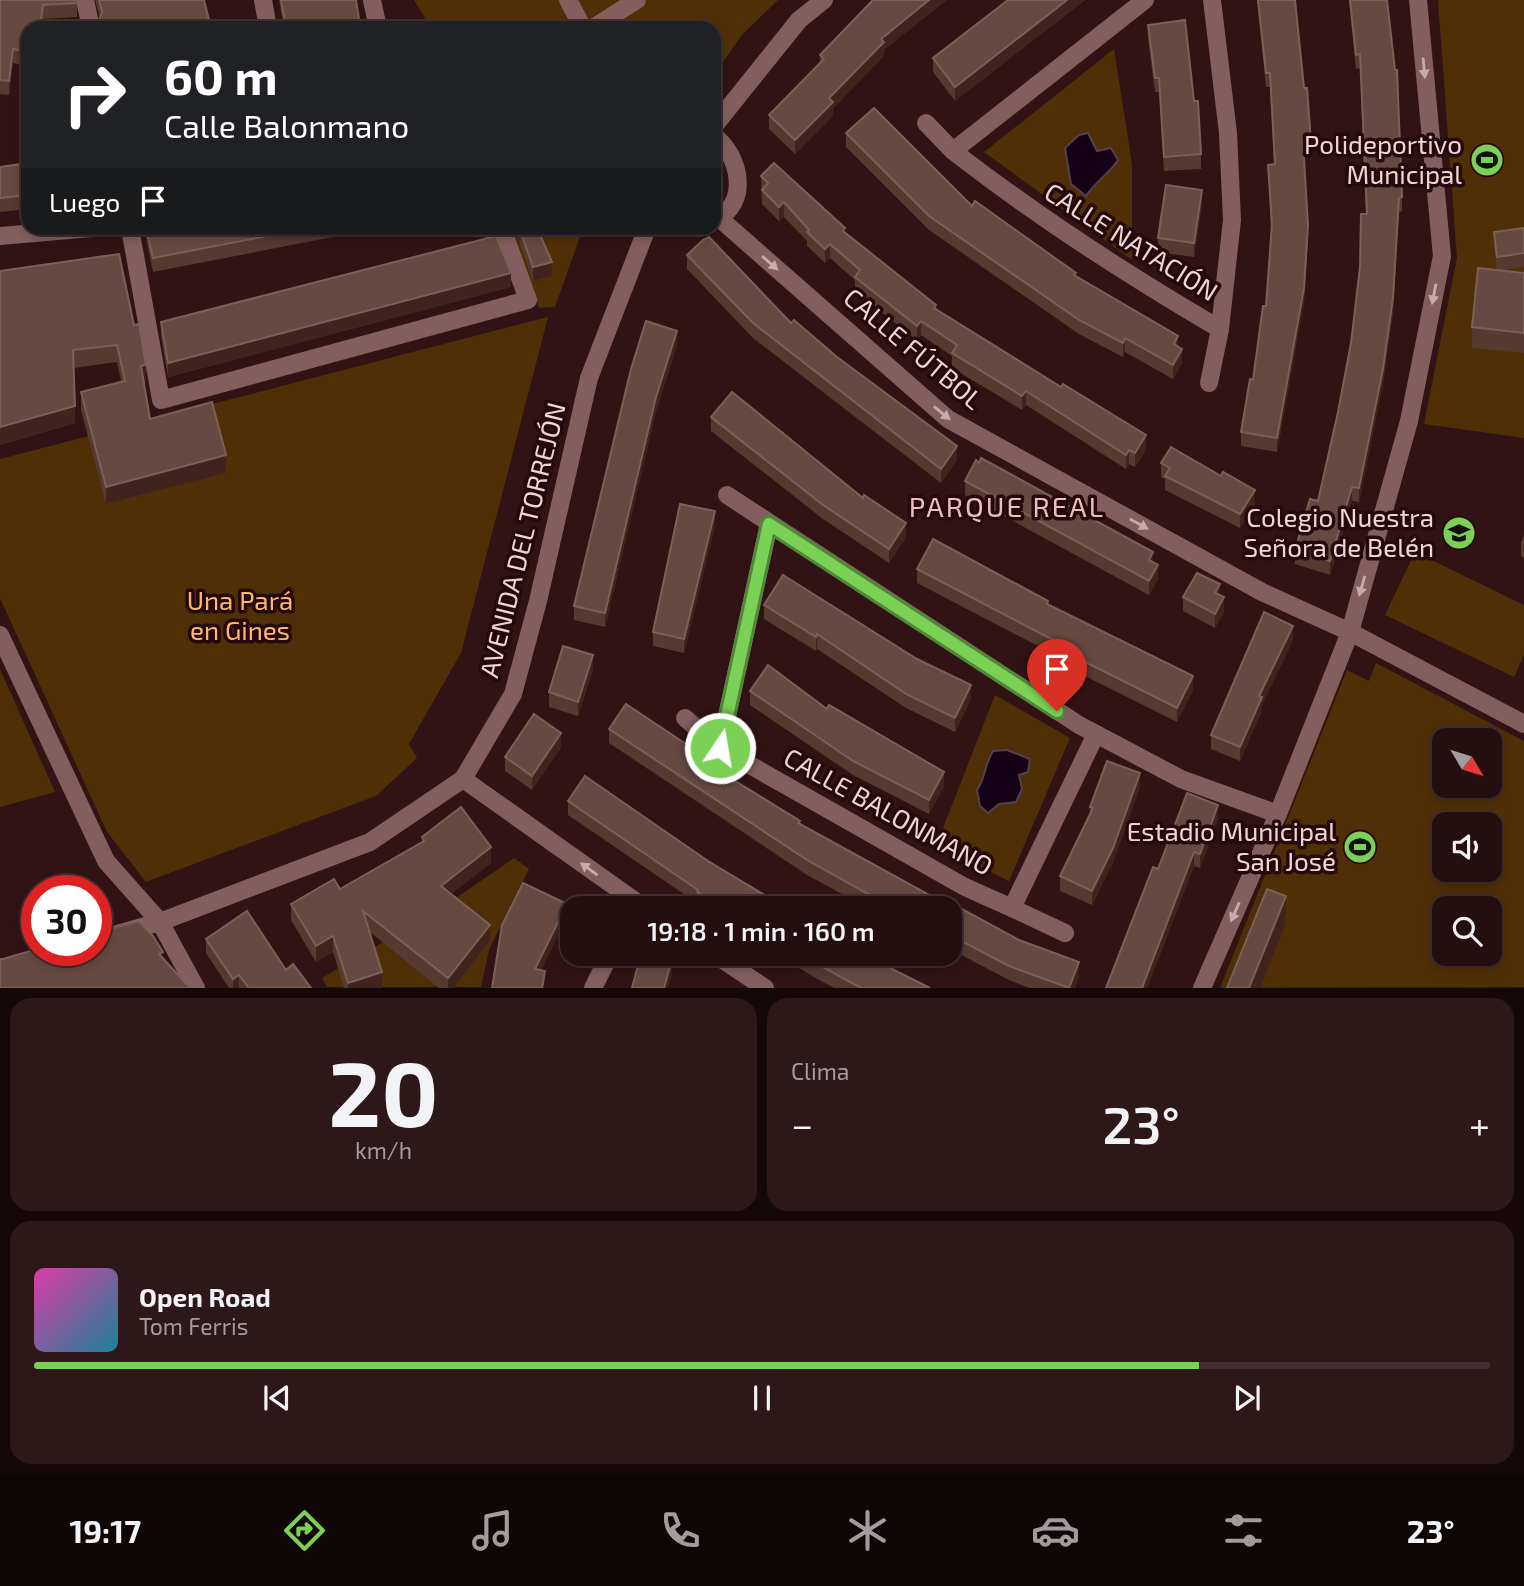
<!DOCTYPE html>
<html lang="es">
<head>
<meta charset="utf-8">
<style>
  body { margin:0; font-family:"Exo 2",sans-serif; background:#2d1719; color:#f1f3f6; height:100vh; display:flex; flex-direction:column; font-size:26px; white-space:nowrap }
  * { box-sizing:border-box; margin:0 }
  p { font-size:23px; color:#a39c9f }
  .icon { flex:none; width:38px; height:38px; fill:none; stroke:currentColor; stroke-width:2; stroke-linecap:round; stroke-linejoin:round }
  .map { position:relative; height:988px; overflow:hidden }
  .side { display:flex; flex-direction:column; gap:10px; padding:10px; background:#140809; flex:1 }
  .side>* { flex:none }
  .banner { position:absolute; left:21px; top:21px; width:700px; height:214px; border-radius:21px; box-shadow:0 4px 10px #0003,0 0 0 2px #422e30; background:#202124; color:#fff; overflow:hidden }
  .needle { width:46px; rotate:128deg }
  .tools { position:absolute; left:1432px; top:728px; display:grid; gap:14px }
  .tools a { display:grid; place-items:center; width:70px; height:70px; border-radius:14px; background:#250e10; box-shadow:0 4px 10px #0003,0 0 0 2px #422e30; font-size:35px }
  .speed { position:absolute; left:21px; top:875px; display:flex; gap:14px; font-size:35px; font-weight:700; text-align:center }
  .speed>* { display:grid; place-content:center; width:91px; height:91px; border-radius:50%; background:#250e10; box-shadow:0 4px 10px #0003,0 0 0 2px #422e30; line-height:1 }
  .speed .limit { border:10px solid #d22; background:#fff; color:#111 }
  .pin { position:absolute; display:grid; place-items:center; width:60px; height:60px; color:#fff; margin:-72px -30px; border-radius:50% 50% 50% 0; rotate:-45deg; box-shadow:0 0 7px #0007 }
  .pin .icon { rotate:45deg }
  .me { position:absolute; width:77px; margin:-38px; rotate:12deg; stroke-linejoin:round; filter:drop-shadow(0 0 5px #0008) }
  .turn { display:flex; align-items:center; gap:24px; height:147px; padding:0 28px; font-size:32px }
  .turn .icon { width:91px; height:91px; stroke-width:2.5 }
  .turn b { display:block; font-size:49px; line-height:60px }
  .then { display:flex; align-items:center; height:66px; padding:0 28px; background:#0003; gap:14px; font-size:26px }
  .big { font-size:52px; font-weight:600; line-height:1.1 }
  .side .tile { flex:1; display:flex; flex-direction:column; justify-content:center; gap:10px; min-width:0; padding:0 24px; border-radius:21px; background:#2d1719 }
  .side .dial { align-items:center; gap:0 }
  .dial b { font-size:91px; line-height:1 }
  .song { display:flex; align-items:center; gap:21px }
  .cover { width:84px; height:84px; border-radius:10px; background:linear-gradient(135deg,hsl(320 70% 55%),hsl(190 70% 35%)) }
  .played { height:7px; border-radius:4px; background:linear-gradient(90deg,#7bd156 80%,#422e30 80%) }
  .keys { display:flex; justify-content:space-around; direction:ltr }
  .heat { display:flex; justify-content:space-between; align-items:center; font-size:38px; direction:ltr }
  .side .tiles { flex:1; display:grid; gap:10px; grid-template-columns:1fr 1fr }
  .tile:last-child { grid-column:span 2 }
  .trip { position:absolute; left:560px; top:896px; width:402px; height:70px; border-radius:21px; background:#250e10; box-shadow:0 4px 10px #0003,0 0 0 2px #422e30; font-weight:600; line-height:70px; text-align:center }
  .tabs { display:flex; height:112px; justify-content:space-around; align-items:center; background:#0f0606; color:#a39c9f }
  .tabs .icon { width:49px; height:49px }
  .tabs .current { color:#7bd156 }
  .tabs b { font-size:32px; color:#f1f3f6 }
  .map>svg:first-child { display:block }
</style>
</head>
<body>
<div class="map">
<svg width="1524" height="988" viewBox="0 0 1524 988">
  <rect width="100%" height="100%" fill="#311315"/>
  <g fill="#4f2f06" fill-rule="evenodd">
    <path d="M414 0H778L741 36 714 75V28H431Z"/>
    <path d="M1438 0H1524V438L1424 424 1457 258Z"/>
    <path d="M1114 49 1132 164V260L984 152Z"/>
    <path d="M509 228H583L555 307 539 308Z"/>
    <path d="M548 317 461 653 409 744 417 758 376 796 146 882 107 832 0 598V459Z"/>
    <path d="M1415 552 1524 605V655L1514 677 1385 615Z"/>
    <path d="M1376 663 1524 741V987L1220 988 1347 670 1369 681ZM1444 740H1489V786H1444ZM1444 824H1489V870H1444ZM1444 908H1489V954H1444Z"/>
    <path d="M0 669 55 792 0 807Z"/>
    <path d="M995 695 1070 738 1009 881 936 846Z"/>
    <path d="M514 858 529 869 489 950 481 987H327L322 978 443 907Z"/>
  </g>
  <g fill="#150015" stroke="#56404f" stroke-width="2">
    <path d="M1088 133 1097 151 1111 148 1118 160C1110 173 1096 181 1086 196L1071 184 1065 148 1079 135Z"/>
    <path d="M1007 750 1030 759 1028 772 1019 775 1022 789 1016 802 999 804 988 813 980 806 977 790C986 777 984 765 993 751Z"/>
  </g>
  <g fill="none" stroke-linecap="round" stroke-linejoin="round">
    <g stroke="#835e5f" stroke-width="18">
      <path d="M85 0 91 28"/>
      <path d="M263 0 268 28"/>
      <path d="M372 0 378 28"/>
      <path d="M568 0 583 28"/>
      <path d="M1145 0 953 151C1039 218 1126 274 1220 329L1232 220 1228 133 1212 0"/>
      <path d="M593 28 637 0"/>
      <path d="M926 123 953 151"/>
      <path d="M714 126 799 20 824 0"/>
      <path d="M714 136C740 155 751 204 714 220"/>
      <path d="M719 218 948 419 1262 592 1350 632 1524 724"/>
      <path d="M130 228 161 400 528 300 502 228"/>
      <path d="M678 228H697"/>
      <path d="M0 236 92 228"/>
      <path d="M1209 383 1220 329"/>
      <path d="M727 495 1079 725 1181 779 1278 814"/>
      <path d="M769 524 720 748 965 887 1012 908 1096 734"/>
      <path d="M0 635 106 861 160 922 196 988"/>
      <path d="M685 718 720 748"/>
      <path d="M463 779 645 908"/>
      <path d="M1012 908 1065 933"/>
      <path d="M96 940 160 922 370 842 463 779 513 694 538 601 589 378 647 228"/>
      <path d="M714 954 765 988"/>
      <path d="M593 988 610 954"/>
      <path d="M1202 988 1278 814 1350 632 1409 421 1442 256 1418 0"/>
    </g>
  </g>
  <g fill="#56392f">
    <path d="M0 0 77 3V17L43 19 42 28H28V66L13 63 9 95 0 94Z"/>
    <path d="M95 0H204L211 28H98V23L100 18Z"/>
    <path d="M279 0H356L360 26 414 28H284Z"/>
    <path d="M1008 0H1085L955 101 933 72V58Z"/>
    <path d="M1257 0H1295L1311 142V156H1304L1308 239 1304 302 1277 452 1241 446V432L1253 380 1266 306 1271 232 1268 165 1274 164 1270 87H1266Z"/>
    <path d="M1349 0H1387L1402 197V211L1399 212 1393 312 1383 383 1359 502 1352 501 1330 575 1295 564V550L1318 501 1338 412 1351 343 1366 214 1360 68 1356 69Z"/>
    <path d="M1148 25 1194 101 1201 154V169L1164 171 1159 92H1155L1148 39Z"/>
    <path d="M884 50V56L833 108V116L795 154 769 129V115L820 63V55Z"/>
    <path d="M846 133 972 206 1178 347 1182 363 1173 379 1125 352 1123 357 1079 334 929 230 846 147Z"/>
    <path d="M28 163V209L0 212V167Z"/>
    <path d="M761 176 845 233 936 310 1146 449 1135 467 1129 464 1126 469 1026 405 1022 410 952 368V356L921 335 917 340 855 291V280L830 258 825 263 807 246V241L784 217 779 221 762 204Z"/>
    <path d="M1202 204 1194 257 1158 252V238Z"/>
    <path d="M144 228H379L153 272Z"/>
    <path d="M1524 228V267L1501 270 1524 273V353L1472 348V327L1497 270 1494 246V232Z"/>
    <path d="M520 230 552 276 533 281 520 244Z"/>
    <path d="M119 254 146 383H144L150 419 226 473 106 504 81 410V392L121 381 117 362 74 368 75 423 0 445Z"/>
    <path d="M687 255 791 323 957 460 941 483 753 338 687 269Z"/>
    <path d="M511 287 168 377 161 336V322Z"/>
    <path d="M677 345 656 411 605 627 574 620V606Z"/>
    <path d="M711 417 906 537 889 563 823 519 711 431Z"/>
    <path d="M1161 463 1255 504 1240 528 1165 490V479L1161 477Z"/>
    <path d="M965 481 1153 563 1158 579 1149 595 965 495Z"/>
    <path d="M715 525 684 653 653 646V632Z"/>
    <path d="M1524 535V558L1521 556V542Z"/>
    <path d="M917 569 1048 605 1193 690 1177 722 1057 662V656L917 583Z"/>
    <path d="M1220 595 1224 611 1215 628 1183 611V597Z"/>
    <path d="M764 605 971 699 955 732 906 708 817 649 816 651 764 619Z"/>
    <path d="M1293 640 1262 705V711L1240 761 1211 749V735Z"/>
    <path d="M593 669 578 716 549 707V692Z"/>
    <path d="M750 691 827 709 944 786 929 814 853 775 750 705Z"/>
    <path d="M609 729 734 780 800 824 1079 976 1075 988H1029L1009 980 950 949V908H868L807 875 609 743Z"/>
    <path d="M561 747 532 790 505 771V757Z"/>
    <path d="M1140 787 1113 862 1092 905 1060 891V876L1090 816V807Z"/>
    <path d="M568 801 708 861 786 908H701L697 906V903L568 815Z"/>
    <path d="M1218 819 1200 868 1194 866 1147 988H1106L1158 869Z"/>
    <path d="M422 837 491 863 451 894 490 941 453 988H439L370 932 382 988H344L333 952 316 962 291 920V904L340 889 422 842Z"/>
    <path d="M206 939 286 970 311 988H229L206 953Z"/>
    <path d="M776 954H866L900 973 930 988H834L814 977Z"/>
  </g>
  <g fill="#41231d">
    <path d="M929 0H947L884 50V56L833 108V116L795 154V140L829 98 881 39Z"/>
    <path d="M1067 0H1085L955 101V87Z"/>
    <path d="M43 5 42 28H40Z"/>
    <path d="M13 49V63L9 95V81Z"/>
    <path d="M1202 190V204L1194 257V243Z"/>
    <path d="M1399 198 1393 312 1383 383 1359 502V488Z"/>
    <path d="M784 202V217L779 221V207Z"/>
    <path d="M1308 225 1304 302 1277 452V438Z"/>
    <path d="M830 244V258L825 263V249Z"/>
    <path d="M552 262V276L533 281V267Z"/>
    <path d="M511 273V287L168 377V363Z"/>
    <path d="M921 321V335L917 340V326Z"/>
    <path d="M677 331V345L656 411 605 627V613L656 397Z"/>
    <path d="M1178 336V350L1174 344Z"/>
    <path d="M1125 338V352L1123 357V343Z"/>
    <path d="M1182 349V363L1173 379V365Z"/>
    <path d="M146 365V383L141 384V366Z"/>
    <path d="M1026 391V405L1022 410V396Z"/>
    <path d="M75 406V423L0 445V427Z"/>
    <path d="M1146 435V449L1135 467V453Z"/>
    <path d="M957 446V460L941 483V469Z"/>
    <path d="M1129 450V464L1126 469V455Z"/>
    <path d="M226 455V473L106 504V487Z"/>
    <path d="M1352 487V501L1330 575V561Z"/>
    <path d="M1255 490V504L1240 528V514Z"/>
    <path d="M715 511V525L684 653V639Z"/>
    <path d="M906 523V537L889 563V549Z"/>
    <path d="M1153 552V566L1149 560Z"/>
    <path d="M1158 565V579L1149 595V581Z"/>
    <path d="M1220 584V598L1215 593Z"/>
    <path d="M1224 597V611L1215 628V614Z"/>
    <path d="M1293 626V640L1262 705V711L1240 761V747L1259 696Z"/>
    <path d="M817 634V649L816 651V637Z"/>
    <path d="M593 655V669L578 716V702Z"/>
    <path d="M1193 676V690L1177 722V708Z"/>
    <path d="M971 685V699L955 732V718Z"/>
    <path d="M561 733V747L532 790V776Z"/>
    <path d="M944 772V786L929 814V800Z"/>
    <path d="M1140 773V787L1113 862 1092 905V891Z"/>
    <path d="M1218 805V819L1200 868V854Z"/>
    <path d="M491 847V863L441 902V886Z"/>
    <path d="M1194 852V866L1147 988H1142Z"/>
    <path d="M1286 896V923L1260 988H1249Z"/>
    <path d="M567 904V918L535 983V969Z"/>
    <path d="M490 925V941L453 988H448V978Z"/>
    <path d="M333 936V952L316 962V946Z"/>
    <path d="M672 959V973L668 988H664Z"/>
    <path d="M1079 962V976L1075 988H1069Z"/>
    <path d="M545 971 544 988H542Z"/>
    <path d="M382 972V988H348V983Z"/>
    <path d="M239 975V988H233V979Z"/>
  </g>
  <g fill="#664a41" stroke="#7b6058" stroke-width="2">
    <path d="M0 0H77V3L43 5 40 28H28V52L13 49 9 81 0 80Z"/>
    <path d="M99 0H204L211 28H99L98 23 102 12Z"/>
    <path d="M281 0H356L360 26 413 23 414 28H286Z"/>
    <path d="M873 0H929L881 39 884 42 829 98 833 102 795 140 769 115 824 59 820 55Z"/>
    <path d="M1008 0H1067L955 87 933 58Z"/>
    <path d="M1258 0H1295L1304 88H1307L1311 142H1303L1308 225 1304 288 1277 438 1241 432 1250 379 1253 380 1263 306H1266L1272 224 1268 165 1275 164 1270 73H1266Z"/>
    <path d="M1350 0H1387L1395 70H1397L1402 197 1399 198 1393 298 1383 369 1359 488 1352 487 1330 561 1295 550 1310 499 1318 501 1338 412 1351 343 1360 267 1361 214H1367L1360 54 1356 55Z"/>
    <path d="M1185 20 1194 101H1198L1201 154 1164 157 1159 78H1155L1148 25Z"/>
    <path d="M874 108 972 206 975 201 1076 273 1074 275 1178 336 1174 344 1182 349 1173 365 1125 338 1123 343 1079 320 929 216 846 133Z"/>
    <path d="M28 163V195L0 198V167Z"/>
    <path d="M774 163 845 228 843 231 936 305 934 308 1061 387 1063 384 1146 435 1135 453 1129 450 1126 455 1026 391 1022 396 952 353 957 345 921 321 917 326 855 277 860 270 830 244 825 249 807 232 809 230 784 202 779 207 762 190 768 183 761 176Z"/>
    <path d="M1166 185 1202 190 1194 243 1158 238Z"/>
    <path d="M146 228H309L153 258Z"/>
    <path d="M526 228H537L552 262 533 267 520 230Z"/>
    <path d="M1524 228V253L1497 257 1494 232Z"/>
    <path d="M496 236 511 273 168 363 161 322Z"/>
    <path d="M709 237 791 323 794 320 837 357 957 446 941 469 753 323 687 255 703 240Z"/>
    <path d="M119 254 134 325 139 324 146 365 141 366 150 419 212 402 226 455 106 487 81 392 125 381 117 345 73 350 75 406 0 427V271Z"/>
    <path d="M1478 268 1524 273V333L1472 327Z"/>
    <path d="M646 321 677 331 656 397 605 613 574 606 631 369Z"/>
    <path d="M732 392 863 498 864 495 906 523 889 549 823 505 711 417Z"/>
    <path d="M1171 447 1221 476 1223 472 1255 490 1240 514 1165 476 1170 468 1161 463Z"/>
    <path d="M981 458 1153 552 1149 560 1158 565 1149 581 965 481 976 460 979 463Z"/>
    <path d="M680 504 715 511 684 639 653 632Z"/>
    <path d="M933 539 1048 601 1047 604 1193 676 1177 708 1057 648 1059 643 917 569Z"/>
    <path d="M1197 573 1220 584 1215 593 1224 597 1215 614 1183 597Z"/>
    <path d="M783 575 917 659 971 685 955 718 906 694 817 634 816 637 764 605Z"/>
    <path d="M1264 612 1293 626 1259 696 1262 697 1240 747 1211 735Z"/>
    <path d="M563 646 593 655 578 702 549 692Z"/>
    <path d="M768 665 827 709 829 705 944 772 929 800 853 761 750 691Z"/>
    <path d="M626 704 734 776 732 779 800 821 798 823 960 912 962 909 1019 940 1079 962 1069 988 1009 966 950 935V908H893L807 860 609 729Z"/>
    <path d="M534 714 561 733 532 776 505 757Z"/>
    <path d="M1107 761 1140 773 1113 848 1092 891 1060 876 1093 808 1090 807Z"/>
    <path d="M585 776 708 861 786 908H724L697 892 698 890 568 801Z"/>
    <path d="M1187 793 1218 805 1200 854 1194 852 1142 988H1106L1153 867 1158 869Z"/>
    <path d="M461 807 491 847 441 886 490 925 448 978 363 911 382 972 348 983 333 936 316 946 291 904 334 879 340 889 424 841 422 837Z"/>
    <path d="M523 883 567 904 535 969 545 971 542 988H492L502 925Z"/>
    <path d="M1267 889 1286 896 1249 988H1227Z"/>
    <path d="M247 911 286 970 293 964 311 988H249L239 975 233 979 206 939Z"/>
    <path d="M139 921 153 936 163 952 159 954 190 988H0V959H3L37 949V950H96V931L99 932Z"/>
    <path d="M641 954H649L672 959 664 988H632Z"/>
    <path d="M799 954H866L900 973 930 988H861Z"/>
  </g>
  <defs><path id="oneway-solid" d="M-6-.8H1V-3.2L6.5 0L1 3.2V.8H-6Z" transform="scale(1.75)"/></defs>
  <g fill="#c7acac">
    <use href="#oneway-solid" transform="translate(1424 68) rotate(85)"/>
    <use href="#oneway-solid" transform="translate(770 263) rotate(41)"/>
    <use href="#oneway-solid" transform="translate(1434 294) rotate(101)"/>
    <use href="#oneway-solid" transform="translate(942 413) rotate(39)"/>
    <use href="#oneway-solid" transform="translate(1139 524) rotate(29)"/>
    <use href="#oneway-solid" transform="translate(1362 586) rotate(106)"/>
    <use href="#oneway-solid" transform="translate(589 869) rotate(-144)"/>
    <use href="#oneway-solid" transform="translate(1235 912) rotate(114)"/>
  </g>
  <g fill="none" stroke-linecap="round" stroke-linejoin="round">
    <defs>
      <path id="route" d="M720 748 769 524 1057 711"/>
    </defs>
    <use href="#route" stroke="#508838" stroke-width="18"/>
    <use href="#route" stroke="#7bd156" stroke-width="12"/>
  </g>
  <defs>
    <symbol id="stadium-disc" viewBox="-11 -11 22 22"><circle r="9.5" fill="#7bd156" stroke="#26090c"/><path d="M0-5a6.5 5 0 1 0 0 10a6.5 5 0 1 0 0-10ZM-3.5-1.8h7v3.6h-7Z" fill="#111"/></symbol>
    <symbol id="school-disc" viewBox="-11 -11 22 22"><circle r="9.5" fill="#7bd156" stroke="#26090c"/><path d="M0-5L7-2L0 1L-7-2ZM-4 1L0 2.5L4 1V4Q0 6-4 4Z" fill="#111"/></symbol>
  </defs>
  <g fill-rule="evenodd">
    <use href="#stadium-disc" x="1468" y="141" width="38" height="38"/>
    <use href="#school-disc" x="1440" y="514" width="38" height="38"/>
    <use href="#stadium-disc" x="1341" y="828" width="38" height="38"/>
  </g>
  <g text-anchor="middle" stroke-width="7" stroke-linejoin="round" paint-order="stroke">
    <g font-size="26" fill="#ecd6d6" stroke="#26090c" text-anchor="end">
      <text x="1462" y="154">Polideportivo<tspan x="1462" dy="30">Municipal</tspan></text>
      <text x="1434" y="527">Colegio Nuestra<tspan x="1434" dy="30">Señora de Belén</tspan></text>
      <text x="1336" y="841">Estadio Municipal<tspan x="1336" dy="30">San José</tspan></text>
    </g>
    <g font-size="26" fill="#ecd6d6" stroke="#26090c">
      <text transform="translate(1131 242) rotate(32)" y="9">CALLE NATACIÓN</text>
      <text transform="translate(913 349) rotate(40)" y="9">CALLE FÚTBOL</text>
      <text transform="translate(523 540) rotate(-76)" y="9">AVENIDA DEL TORREJÓN</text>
      <text transform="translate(888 812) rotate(29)" y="9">CALLE BALONMANO</text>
    </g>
    <g font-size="26" fill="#fdb870" stroke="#26090c">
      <text x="240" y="610">Una Pará<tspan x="240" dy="30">en Gines</tspan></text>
    </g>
    <g font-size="28" letter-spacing="2" fill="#e8bebe" stroke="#26090c">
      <text x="1007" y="517">PARQUE REAL</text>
    </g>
  </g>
</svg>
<div class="tools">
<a><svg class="needle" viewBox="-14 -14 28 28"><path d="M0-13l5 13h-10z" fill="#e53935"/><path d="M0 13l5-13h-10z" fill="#a39c9f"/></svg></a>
<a><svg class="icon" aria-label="sound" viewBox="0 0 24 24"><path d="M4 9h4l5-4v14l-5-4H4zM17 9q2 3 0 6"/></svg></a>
<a><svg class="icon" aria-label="search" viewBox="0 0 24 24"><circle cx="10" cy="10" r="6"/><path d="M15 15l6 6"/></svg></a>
</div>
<div class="speed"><div class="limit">30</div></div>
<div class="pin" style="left:1057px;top:711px;background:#d93025"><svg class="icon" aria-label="arrive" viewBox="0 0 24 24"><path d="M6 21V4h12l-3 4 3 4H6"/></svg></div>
<svg class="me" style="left:720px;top:748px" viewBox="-20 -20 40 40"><circle r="17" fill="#7bd156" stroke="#fff" stroke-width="3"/><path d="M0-11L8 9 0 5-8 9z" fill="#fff"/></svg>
<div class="trip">19:18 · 1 min · 160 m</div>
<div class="banner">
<div class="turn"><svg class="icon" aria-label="right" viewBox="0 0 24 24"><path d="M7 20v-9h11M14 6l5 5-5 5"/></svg><div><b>60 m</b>Calle Balonmano</div></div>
<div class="then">Luego<svg class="icon" aria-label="arrive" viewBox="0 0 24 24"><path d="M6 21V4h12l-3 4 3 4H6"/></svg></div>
</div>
</div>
<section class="side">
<div class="tiles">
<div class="tile dial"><b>20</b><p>km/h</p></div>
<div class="tile"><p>Clima</p>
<div class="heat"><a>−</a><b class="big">23°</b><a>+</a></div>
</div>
<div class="tile">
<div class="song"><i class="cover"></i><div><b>Open Road</b><p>Tom Ferris</p></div></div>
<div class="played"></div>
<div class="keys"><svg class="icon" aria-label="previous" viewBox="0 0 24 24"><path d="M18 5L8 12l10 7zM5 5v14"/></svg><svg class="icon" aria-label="pause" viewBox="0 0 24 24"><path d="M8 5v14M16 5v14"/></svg><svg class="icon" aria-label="next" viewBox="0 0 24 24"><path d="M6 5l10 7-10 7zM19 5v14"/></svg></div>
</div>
</div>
</section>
<nav class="tabs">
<b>19:17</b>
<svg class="icon current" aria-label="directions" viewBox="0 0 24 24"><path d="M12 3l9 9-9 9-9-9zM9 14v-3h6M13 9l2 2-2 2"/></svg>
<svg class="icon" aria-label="music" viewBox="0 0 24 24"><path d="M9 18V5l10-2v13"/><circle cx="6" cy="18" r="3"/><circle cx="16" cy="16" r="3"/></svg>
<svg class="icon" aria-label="phone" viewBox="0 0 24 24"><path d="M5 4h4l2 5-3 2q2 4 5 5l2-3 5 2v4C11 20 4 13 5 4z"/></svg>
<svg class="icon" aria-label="climate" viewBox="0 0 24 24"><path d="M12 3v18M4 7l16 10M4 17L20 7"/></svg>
<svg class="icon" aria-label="car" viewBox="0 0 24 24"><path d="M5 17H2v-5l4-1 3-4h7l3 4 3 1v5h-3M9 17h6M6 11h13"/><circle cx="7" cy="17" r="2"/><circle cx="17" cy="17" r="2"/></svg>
<svg class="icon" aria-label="filters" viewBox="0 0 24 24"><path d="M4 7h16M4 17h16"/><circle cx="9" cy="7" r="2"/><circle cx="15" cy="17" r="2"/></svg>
<b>23°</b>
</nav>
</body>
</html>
